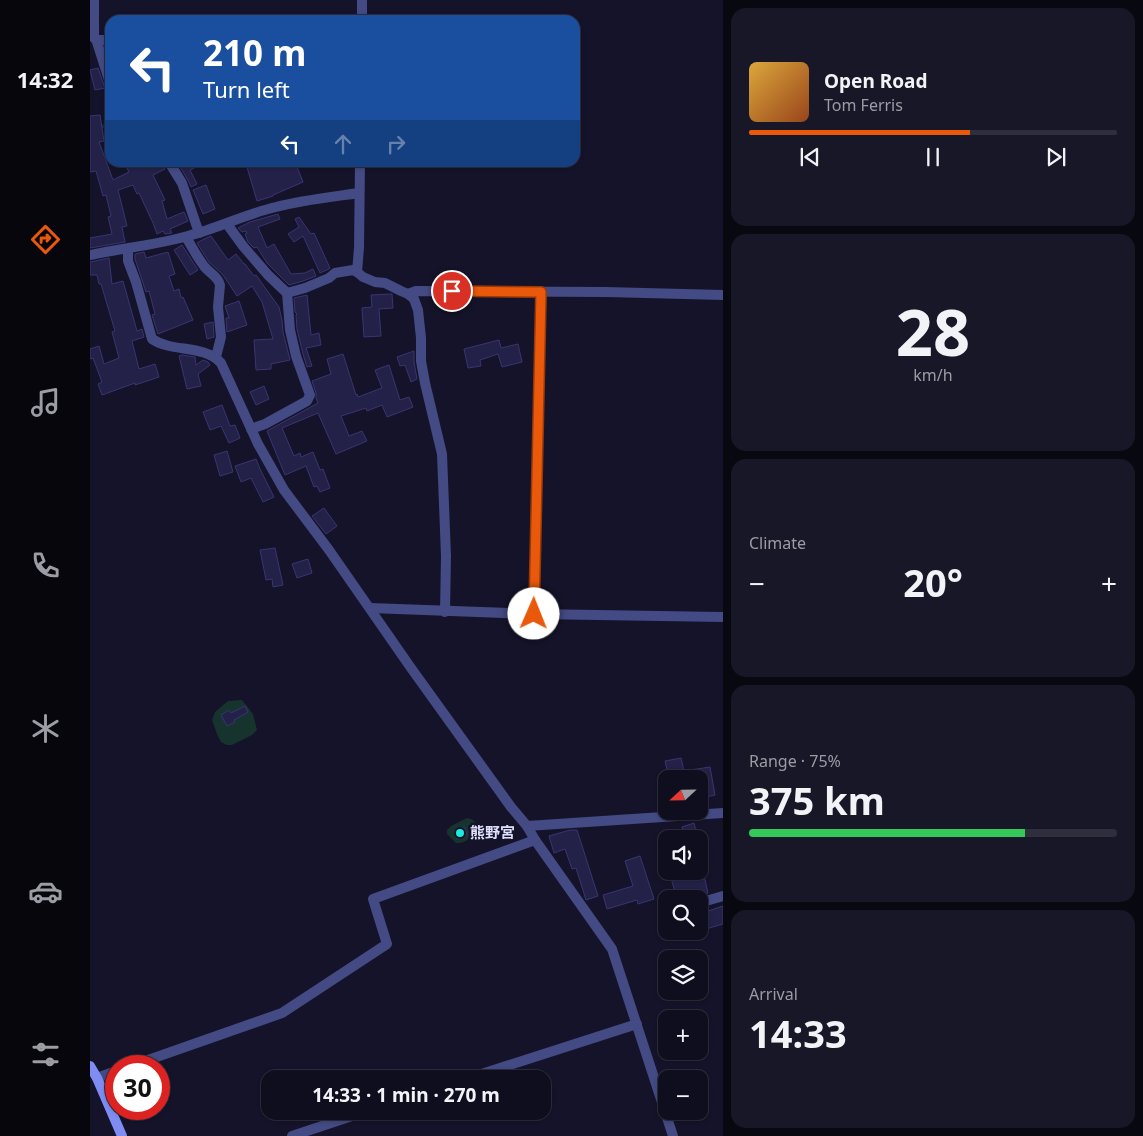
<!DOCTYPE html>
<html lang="en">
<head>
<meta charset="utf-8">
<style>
  body { margin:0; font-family:"Noto Sans","Noto Sans JP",sans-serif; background:#181728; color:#f1f3f6; height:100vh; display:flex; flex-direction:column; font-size:19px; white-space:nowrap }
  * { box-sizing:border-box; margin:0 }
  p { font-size:16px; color:#9b9ca4 }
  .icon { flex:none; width:28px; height:28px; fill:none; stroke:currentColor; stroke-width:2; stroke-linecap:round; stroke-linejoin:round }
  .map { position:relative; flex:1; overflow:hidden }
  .sheet { display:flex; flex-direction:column; gap:8px; padding:8px; background:#080811; width:420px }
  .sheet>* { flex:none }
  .top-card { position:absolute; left:15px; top:15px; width:475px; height:152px; border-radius:15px; box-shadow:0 1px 4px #0004,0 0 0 1px #2f2e3d; background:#1a4fa0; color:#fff; overflow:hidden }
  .needle { width:32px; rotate:248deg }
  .controls { position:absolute; left:568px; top:770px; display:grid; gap:10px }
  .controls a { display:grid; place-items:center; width:50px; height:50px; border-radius:10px; background:#0f0e1f; box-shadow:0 1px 4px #0004,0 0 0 1px #2f2e3d; font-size:25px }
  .speed { position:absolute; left:15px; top:1055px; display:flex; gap:10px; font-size:25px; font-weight:700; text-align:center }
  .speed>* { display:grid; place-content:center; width:65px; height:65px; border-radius:50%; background:#0f0e1f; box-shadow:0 1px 4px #0004,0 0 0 1px #2f2e3d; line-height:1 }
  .speed .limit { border:8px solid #d22; background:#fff; color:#111 }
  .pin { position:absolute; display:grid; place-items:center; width:42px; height:42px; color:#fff; margin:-21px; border:2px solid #fff; border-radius:50%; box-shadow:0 1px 5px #0007 }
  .me { position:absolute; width:55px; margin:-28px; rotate:1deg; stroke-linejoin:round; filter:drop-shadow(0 0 4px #0008) }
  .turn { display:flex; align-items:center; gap:18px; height:105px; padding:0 15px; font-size:22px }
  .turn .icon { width:65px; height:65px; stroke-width:2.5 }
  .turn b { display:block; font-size:35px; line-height:42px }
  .lanes { display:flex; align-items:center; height:48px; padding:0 15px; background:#0003; justify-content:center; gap:25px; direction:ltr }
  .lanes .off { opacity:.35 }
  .big { font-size:38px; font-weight:700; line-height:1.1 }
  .sheet .tile { flex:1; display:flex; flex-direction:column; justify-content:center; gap:8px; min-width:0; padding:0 18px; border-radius:15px; background:#181728 }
  .sheet .dial { align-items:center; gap:0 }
  .dial b { font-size:65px; line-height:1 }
  .song { display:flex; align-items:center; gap:15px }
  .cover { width:60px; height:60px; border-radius:8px; background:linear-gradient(135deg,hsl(40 70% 55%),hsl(20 70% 35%)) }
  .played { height:5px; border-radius:2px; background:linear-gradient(90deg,#ea580c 60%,#2f2e3d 60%) }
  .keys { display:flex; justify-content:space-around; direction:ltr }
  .heat { display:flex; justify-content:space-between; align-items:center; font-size:28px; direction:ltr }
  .charge { height:8px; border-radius:4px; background:linear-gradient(90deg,#34c759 75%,#2f2e3d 0) }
  .trip { position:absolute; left:171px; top:1070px; width:290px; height:50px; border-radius:15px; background:#0f0e1f; box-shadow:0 1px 4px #0004,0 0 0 1px #2f2e3d; font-weight:700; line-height:50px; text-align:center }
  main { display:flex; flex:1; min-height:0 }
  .tab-bar { display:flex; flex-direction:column; width:90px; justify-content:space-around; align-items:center; background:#06060c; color:#9b9ca4 }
  .tab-bar .icon { width:35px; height:35px }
  .tab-bar .selected { color:#ea580c }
  .tab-bar b { font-size:22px; color:#f1f3f6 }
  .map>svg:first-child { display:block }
</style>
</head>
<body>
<main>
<nav class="tab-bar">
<b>14:32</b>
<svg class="icon selected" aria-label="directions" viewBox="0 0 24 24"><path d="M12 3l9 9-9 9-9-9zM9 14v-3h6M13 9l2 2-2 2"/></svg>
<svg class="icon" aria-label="music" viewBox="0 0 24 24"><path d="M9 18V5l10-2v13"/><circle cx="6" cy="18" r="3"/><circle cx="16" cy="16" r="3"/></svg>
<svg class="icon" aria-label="phone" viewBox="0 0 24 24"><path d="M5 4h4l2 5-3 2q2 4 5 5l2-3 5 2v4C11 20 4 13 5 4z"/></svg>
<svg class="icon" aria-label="climate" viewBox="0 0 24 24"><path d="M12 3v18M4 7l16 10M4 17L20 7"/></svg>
<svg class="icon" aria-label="car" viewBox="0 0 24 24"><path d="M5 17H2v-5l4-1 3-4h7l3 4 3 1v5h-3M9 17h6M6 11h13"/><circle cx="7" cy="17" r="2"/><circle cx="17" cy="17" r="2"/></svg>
<svg class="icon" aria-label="filters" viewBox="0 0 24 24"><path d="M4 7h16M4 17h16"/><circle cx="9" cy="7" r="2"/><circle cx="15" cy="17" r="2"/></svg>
</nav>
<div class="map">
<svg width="633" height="1136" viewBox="0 0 633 1136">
  <rect width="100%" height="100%" fill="#141329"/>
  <g fill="#17332e">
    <path d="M152 700 163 714 167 730 162 735 142 745H137L131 742 127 734 122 720 125 712 138 701Z"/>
    <path d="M377 818C384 819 385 822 388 829 383 836 376 844 366 843L357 834V830L361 826Z"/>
  </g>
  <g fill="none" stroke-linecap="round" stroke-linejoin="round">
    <path stroke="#102b45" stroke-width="3" d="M10 129 20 121"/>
  </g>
  <g fill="#232148" stroke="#393572">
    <path d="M8 68 15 88 5 90 0 70Z"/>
    <path d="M10 115 14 141 9 142 23 180 39 172 34 162H72L75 169 63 175 75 200 72 201 77 219 94 212 98 221 80 229 82 233 75 234 73 231 67 234 63 223 49 193 47 194 43 185 28 190 37 226 32 227 35 242 0 248V238L22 234 18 217 21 216 16 195 13 196 6 171 0 172V116Z"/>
    <path d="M87 162H116L100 170 107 184 101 187 98 180Z"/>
    <path d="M161 162H205L213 182 183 195V196L167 201 156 164Z"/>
    <path d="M116 185 125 209 113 214 103 190Z"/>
    <path d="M188 214 190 219 168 227 177 248 184 244 201 274 215 273 223 269 226 276 213 281 199 285 177 263 167 247 164 248 158 242 155 234 157 233 156 231 152 232 148 228 160 222Z"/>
    <path d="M209 217 221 234 224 233 240 268 239 269 230 273 213 236 204 242 198 234 209 227 205 219Z"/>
    <path d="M121 236 138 260 146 254 154 264H155L164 276 166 275 189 307 192 320 193 332 200 360 181 364V369L166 370 164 340 183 339 172 302 162 286 147 296 133 275 119 262 107 243 114 239Z"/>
    <path d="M92 245 108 270 100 275 84 250Z"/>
    <path d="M54 252 56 258 78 252 85 274 79 276 84 291 89 289 91 298 93 297 103 320 68 334 62 315 65 314 59 291 56 292 45 259V254Z"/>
    <path d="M19 258 22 284 33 281 47 331 52 329 54 337 42 341 49 369 65 364 69 377 45 385V383L12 395 8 384 12 382 3 358 0 359V349L9 346 14 364 29 358 22 332 25 331 11 284H9L7 275H0V262Z"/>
    <path d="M301 294H302L303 308 289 309 291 336 274 337 272 308 282 307 281 295Z"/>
    <path d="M217 295 221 335 229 333 231 345 216 348 222 366 217 367 213 354 207 329 206 315 207 314 205 312 204 298Z"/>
    <path d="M149 301 157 325 137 332 136 318H139L135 306Z"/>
    <path d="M123 322 124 337 117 339 114 324Z"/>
    <path d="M409 340 411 348 428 344 432 362 412 367 408 354 390 360 391 366 378 368 374 349Z"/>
    <path d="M324 351V362L327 379 321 382 315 365 310 366 307 357Z"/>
    <path d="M253 354 266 395 267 394 268 397 292 388 285 370 299 365 310 400 319 397 323 407 297 417 292 405 277 411 276 408 251 416 259 436 272 431 277 441 246 454 228 413 192 428 204 456 210 453 211 457 223 452 230 470 233 469 240 488 230 492 227 486 224 487 216 466 195 475 177 431 228 403 226 398V393L222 381 241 374 237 359Z"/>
    <path d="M92 355 105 357 106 365 113 360 118 362 120 365 108 374 111 386 97 389 89 356Z"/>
    <path d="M174 386 179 399 166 405 160 392Z"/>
    <path d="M132 405 140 426 145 425 150 438 139 443 131 426 120 430 113 412Z"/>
    <path d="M137 451 143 472 130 476 124 455Z"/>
    <path d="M166 459 170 469 184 497 173 502 161 478 151 482 145 466Z"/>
    <path d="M234 508 247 526 236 534 222 516Z"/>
    <path d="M185 548 193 585 183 587 182 579 176 580 170 550Z"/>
    <path d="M218 559 222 573 207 578 202 564Z"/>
    <path d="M155 706 158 712 144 720 145 722 137 726 131 715 139 710 141 713Z"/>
    <path d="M591 758 594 771 620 767 625 795 611 798 609 779H576L575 775 578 774 575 761Z"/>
    <path d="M604 823 608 839H596L592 827Z"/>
    <path d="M374 827 377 834 367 839 364 831Z"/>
    <path d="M480 830H487L508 896 496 900 486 868 482 869 475 849 464 853 459 836Z"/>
    <path d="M550 856 564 899 548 904 547 900 517 909 513 895 543 886 535 861Z"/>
    <path d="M590 871H613L618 893 602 896V897L597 899H587L581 878 591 875Z"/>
    <path d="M633 906V924L609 931V914Z"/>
  </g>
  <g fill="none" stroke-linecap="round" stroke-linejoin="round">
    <g stroke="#434a84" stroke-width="10">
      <path d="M4 0V38L8 40H20"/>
      <path d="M272 20V0"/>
      <path d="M6 39 20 83"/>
      <path d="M79 162 92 183 109 233"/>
      <path d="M137 224 153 246 178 275 197 293 200 330 206 356 220 395 217 401 175 424 161 429"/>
      <path d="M96 237C102 247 107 257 114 266 119 273 128 276 130 285L128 307 131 337 126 357"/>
      <path d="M38 249V261L46 282 62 339C83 353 113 344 131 363L168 444 194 490 239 550 321 668 421 807 437 826 445 840 522 949 583 1136"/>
      <path d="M0 255C33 248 66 245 98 236 128 228 156 214 186 207 213 200 242 197 269 193"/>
      <path d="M267 272 269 248 270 162"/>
      <path d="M197 293 215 288 239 278 245 273 263 270 267 272 273 277 285 282 295 283 311 291 318 294 324 299 328 310 331 338V361L335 383 352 454 356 556 355 612"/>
      <path d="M318 294 326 291 516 292 633 295"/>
      <path d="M280 608 444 614 633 617"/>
      <path d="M444 614 451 292"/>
      <path d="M437 826 633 813"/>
      <path d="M609 903 633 896"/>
      <path d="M41 1066 192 1013 297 944 283 899 445 840"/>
      <path d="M7 1078 26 1071"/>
      <path d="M376 1079 547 1024"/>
      <path d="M202 1136 277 1111"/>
    </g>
    <path stroke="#7f8df3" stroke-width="10" d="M0 1066 7 1078 32 1136"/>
  </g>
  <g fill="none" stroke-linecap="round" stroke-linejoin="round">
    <defs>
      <path id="route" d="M362 291 451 292 444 614"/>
    </defs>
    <use href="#route" stroke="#983908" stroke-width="12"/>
    <use href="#route" stroke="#ea580c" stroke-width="9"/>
  </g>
  <circle fill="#1deae0" stroke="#141329" stroke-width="2" cx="370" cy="833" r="5"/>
  <g text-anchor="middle" stroke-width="5" stroke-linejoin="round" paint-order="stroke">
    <g font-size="15" font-weight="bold" fill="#dfe0fc" stroke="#141329" text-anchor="start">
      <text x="380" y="838">熊野宮</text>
    </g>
  </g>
</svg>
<div class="controls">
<a><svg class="needle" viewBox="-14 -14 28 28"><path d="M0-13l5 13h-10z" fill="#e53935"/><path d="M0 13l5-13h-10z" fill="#9b9ca4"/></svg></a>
<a><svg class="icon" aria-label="sound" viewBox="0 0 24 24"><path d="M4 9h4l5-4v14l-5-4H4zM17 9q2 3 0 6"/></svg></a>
<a><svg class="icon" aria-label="search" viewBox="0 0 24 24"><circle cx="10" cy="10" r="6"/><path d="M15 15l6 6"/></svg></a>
<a><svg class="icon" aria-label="layers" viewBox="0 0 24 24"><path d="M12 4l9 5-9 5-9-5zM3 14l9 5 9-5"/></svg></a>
<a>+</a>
<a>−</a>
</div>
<div class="speed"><div class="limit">30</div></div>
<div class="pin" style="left:362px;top:291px;background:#d93025"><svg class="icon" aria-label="arrive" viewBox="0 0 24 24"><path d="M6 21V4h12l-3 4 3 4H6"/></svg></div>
<svg class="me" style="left:444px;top:614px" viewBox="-20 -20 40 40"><circle r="19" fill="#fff"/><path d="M0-13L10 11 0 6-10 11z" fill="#ea580c"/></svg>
<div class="trip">14:33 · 1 min · 270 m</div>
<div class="top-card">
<div class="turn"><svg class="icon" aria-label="left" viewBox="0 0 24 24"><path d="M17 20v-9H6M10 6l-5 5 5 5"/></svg><div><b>210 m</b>Turn left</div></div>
<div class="lanes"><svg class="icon" aria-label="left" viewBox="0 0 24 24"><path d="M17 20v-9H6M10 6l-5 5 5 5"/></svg><svg class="icon off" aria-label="ahead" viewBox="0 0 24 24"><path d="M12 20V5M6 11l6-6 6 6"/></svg><svg class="icon off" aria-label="right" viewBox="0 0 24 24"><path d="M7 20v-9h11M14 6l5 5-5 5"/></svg></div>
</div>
</div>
<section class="sheet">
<div class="tile">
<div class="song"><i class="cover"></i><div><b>Open Road</b><p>Tom Ferris</p></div></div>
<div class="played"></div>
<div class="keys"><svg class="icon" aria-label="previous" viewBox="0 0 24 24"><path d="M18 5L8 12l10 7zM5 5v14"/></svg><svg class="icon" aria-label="pause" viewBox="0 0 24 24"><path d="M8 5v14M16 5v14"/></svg><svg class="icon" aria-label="next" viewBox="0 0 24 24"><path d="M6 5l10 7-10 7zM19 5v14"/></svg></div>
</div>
<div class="tile dial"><b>28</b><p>km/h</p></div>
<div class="tile"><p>Climate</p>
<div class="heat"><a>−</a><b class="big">20°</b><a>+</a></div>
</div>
<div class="tile"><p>Range · 75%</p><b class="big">375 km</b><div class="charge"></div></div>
<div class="tile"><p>Arrival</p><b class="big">14:33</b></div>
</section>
</main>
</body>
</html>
